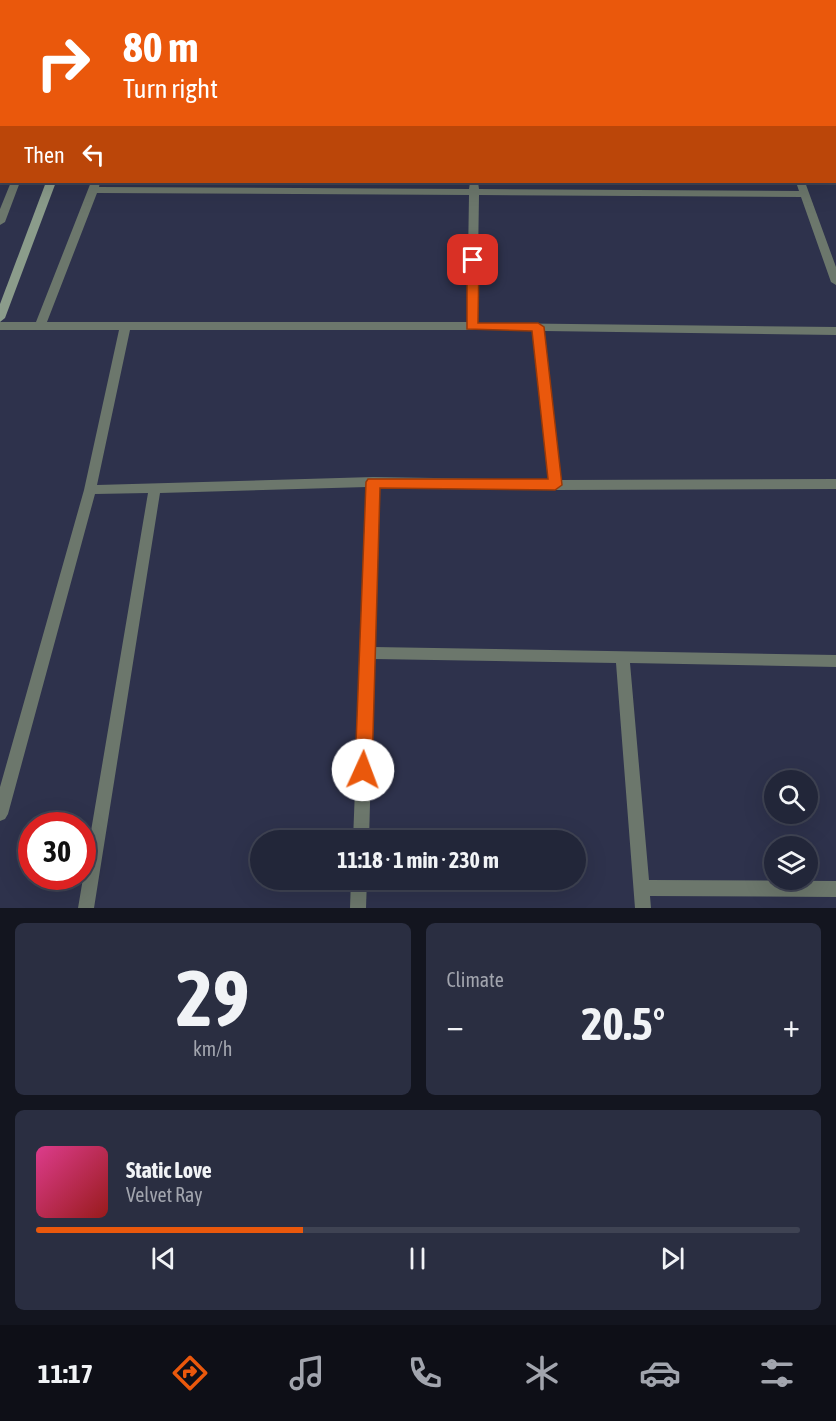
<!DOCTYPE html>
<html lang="en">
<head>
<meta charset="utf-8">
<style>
  body { margin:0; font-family:"Asap Condensed",sans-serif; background:#2a2e41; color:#f1f3f6; height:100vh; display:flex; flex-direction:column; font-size:22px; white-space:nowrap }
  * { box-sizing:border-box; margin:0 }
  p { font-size:20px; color:#a2a5ae }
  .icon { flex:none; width:33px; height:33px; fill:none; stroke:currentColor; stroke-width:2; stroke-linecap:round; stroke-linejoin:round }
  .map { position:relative; height:908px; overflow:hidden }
  .side { display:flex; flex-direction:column; gap:15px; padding:15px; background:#13151f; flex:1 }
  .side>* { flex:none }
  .guide { position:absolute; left:0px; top:0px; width:837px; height:183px; box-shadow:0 6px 24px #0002,0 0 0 2px #3f4353; background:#ea580c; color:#fff; overflow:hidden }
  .tools { position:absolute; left:764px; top:770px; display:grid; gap:12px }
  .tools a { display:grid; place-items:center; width:54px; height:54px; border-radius:50%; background:#222639; box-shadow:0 6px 24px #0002,0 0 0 2px #3f4353; font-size:30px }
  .speed { position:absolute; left:18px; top:812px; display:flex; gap:12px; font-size:30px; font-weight:700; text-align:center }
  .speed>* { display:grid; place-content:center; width:78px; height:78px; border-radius:50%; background:#222639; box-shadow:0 6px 24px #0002,0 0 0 2px #3f4353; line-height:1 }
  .speed .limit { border:9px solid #d22; background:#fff; color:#111 }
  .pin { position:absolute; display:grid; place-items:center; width:51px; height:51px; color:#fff; margin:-26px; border-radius:12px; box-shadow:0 3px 9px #0006 }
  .me { position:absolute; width:66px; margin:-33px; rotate:2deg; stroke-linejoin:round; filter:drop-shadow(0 0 4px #0008) }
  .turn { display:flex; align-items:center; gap:21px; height:126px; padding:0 24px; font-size:27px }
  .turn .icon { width:78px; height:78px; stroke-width:2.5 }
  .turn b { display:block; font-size:42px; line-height:51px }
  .then { display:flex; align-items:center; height:57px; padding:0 24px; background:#0003; gap:12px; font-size:22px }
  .big { font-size:45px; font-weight:700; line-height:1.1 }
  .side .tile { flex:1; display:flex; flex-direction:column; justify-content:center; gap:9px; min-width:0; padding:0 21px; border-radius:9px; background:#2a2e41 }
  .side .dial { align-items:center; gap:0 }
  .dial b { font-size:78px; line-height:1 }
  .song { display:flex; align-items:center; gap:18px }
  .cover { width:72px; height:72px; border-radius:9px; background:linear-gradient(135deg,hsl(330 70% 55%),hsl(0 70% 35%)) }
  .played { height:6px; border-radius:3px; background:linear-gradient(90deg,#ea580c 35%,#3f4353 35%) }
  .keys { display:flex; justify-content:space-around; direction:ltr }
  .heat { display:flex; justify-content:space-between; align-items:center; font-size:33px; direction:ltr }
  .side .tiles { flex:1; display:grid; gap:15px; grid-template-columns:1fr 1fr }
  .tile:last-child { grid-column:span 2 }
  .trip { position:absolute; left:250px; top:830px; width:336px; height:60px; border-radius:30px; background:#222639; box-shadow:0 6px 24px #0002,0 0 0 2px #3f4353; font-weight:700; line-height:60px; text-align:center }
  .tabs { display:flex; height:96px; justify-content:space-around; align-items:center; background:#0e0f17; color:#a2a5ae }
  .tabs .icon { width:42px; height:42px }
  .tabs .selected { color:#ea580c }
  .tabs b { font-size:27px; color:#f1f3f6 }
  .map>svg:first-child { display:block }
</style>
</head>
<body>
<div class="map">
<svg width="836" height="908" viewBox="0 0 836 908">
  <rect width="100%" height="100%" fill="#2e324c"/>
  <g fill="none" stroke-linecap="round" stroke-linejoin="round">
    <g fill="#6c776c" fill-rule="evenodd">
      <path d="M12 0H32L9 2Z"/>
      <path d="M85 0H93L84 2Z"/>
      <path d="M149 0H157L148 2Z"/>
      <rect x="457" y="0" width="8" height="2"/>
      <rect x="597" y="0" width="8" height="2"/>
      <path d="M732 0H742L744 2H733Z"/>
      <path d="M0 1 5 2H2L0 5Z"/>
      <rect x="0" y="62" width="2" height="6"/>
      <rect x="0" y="105" width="2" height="6"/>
      <path d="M11 182H20L5 222 0 225V209Z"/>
      <path d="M91 182H100L99 187 469 189 470 182H478L479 189 799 191 796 182H805L836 267V285L831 282 801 197 479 195 477 323 836 327V335L544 331 561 480 836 479V489L555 490 379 487 374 647 836 655V667L630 663 649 880 836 881V897L650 896 651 908H635L616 663 374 659 369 840H353L367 487 160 493 94 908H78L148 493 95 494 8 814 5 819 0 821V787L84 490 119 330H0V322H36ZM97 193 469 195 467 322H47ZM130 330H533L548 480 373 477 97 485Z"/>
      <path d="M351 879H367L366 908H350Z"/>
    </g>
    <g fill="#8b9c8b" fill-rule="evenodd">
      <path d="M116 0H124L115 2Z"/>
      <path d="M46 182H56L5 318 0 322V304Z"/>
    </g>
  </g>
  <path fill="#ea580c" stroke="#983908" stroke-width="1.5" d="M473 256 479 260 478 323H538L544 327 562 485 555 490 380 488 372 770 369 775 363 778 357 775 355 770 366 482 368 479H548L532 331 467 329V260Z"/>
</svg>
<div class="tools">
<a><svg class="icon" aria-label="search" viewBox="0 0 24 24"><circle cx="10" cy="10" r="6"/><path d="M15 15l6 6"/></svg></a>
<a><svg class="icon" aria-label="layers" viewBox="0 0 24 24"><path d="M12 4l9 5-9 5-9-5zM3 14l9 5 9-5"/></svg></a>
</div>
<div class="speed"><div class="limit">30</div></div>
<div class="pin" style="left:473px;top:260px;background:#d93025"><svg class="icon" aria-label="arrive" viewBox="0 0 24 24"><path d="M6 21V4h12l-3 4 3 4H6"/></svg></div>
<svg class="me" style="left:363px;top:770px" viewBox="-20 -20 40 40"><circle r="19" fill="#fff"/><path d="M0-13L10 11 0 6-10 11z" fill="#ea580c"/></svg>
<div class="trip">11:18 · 1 min · 230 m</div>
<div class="guide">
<div class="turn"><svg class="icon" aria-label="right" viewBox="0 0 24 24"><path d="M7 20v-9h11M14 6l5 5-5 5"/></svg><div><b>80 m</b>Turn right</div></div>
<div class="then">Then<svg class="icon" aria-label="left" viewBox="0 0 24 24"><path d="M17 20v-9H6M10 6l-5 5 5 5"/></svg></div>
</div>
</div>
<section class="side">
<div class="tiles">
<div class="tile dial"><b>29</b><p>km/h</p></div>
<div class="tile"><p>Climate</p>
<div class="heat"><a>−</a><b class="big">20.5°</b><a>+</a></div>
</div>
<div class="tile">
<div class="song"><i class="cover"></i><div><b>Static Love</b><p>Velvet Ray</p></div></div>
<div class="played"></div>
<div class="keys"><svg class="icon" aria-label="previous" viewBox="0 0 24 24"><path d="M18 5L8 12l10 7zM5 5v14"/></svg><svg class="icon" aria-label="pause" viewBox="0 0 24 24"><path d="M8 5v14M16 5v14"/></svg><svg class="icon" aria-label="next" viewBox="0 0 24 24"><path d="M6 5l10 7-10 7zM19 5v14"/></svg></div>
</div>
</div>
</section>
<nav class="tabs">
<b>11:17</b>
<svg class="icon selected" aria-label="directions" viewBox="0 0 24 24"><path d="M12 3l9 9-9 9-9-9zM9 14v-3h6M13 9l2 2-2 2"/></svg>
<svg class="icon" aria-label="music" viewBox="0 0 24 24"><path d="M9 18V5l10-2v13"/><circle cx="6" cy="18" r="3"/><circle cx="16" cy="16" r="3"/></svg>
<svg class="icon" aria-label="phone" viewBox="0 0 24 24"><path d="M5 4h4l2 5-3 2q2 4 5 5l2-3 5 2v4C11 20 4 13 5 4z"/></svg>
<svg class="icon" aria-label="climate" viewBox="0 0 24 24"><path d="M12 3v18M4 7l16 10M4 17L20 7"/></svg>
<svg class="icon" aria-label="car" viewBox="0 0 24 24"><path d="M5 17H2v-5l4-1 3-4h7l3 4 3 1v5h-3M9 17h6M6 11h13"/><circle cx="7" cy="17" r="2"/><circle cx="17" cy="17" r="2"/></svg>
<svg class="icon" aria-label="filters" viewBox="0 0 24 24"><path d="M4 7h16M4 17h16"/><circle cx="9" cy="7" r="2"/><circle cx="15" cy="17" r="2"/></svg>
</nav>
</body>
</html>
